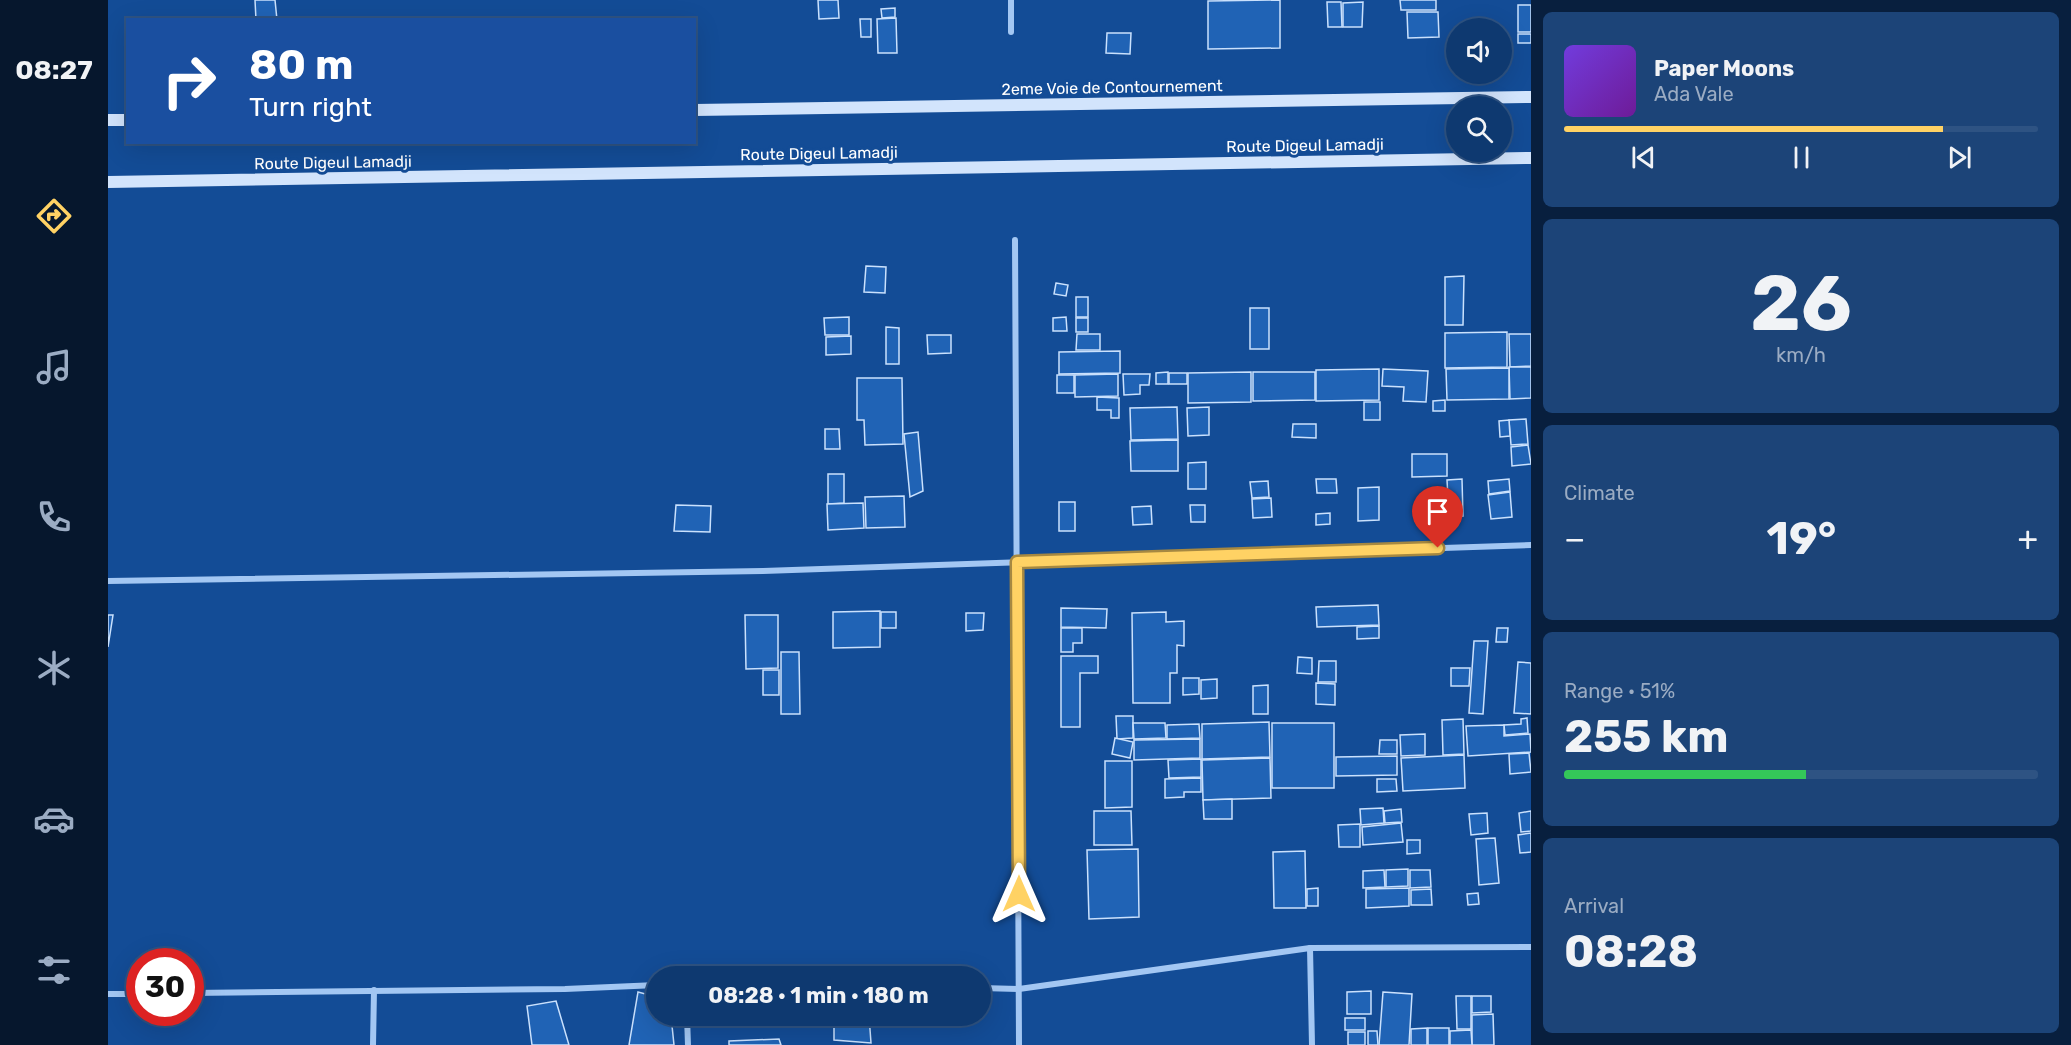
<!DOCTYPE html>
<html lang="en">
<head>
<meta charset="utf-8">
<style>
  body { margin:0; font-family:Rubik,sans-serif; background:#1c4478; color:#f1f3f6; height:100vh; display:flex; flex-direction:column; font-size:22px; white-space:nowrap }
  * { box-sizing:border-box; margin:0 }
  p { font-size:20px; color:#9bacc3 }
  .icon { flex:none; width:33px; height:33px; fill:none; stroke:currentColor; stroke-width:2; stroke-linecap:round; stroke-linejoin:round }
  .map { position:relative; flex:1; overflow:hidden }
  .sheet { display:flex; flex-direction:column; gap:12px; padding:12px; background:#081f3e; width:540px }
  .sheet>* { flex:none }
  .guide { position:absolute; left:18px; top:18px; width:570px; height:126px; border-radius:0px; box-shadow:0 6px 24px #0002,0 0 0 2px #2e5383; background:#1a4fa0; color:#fff; overflow:hidden }
  .tools { position:absolute; left:1338px; top:18px; display:grid; gap:12px }
  .tools a { display:grid; place-items:center; width:66px; height:66px; border-radius:50%; background:#0e3970; box-shadow:0 6px 24px #0002,0 0 0 2px #2e5383; font-size:30px }
  .speed { position:absolute; left:18px; top:948px; display:flex; gap:12px; font-size:30px; font-weight:700; text-align:center }
  .speed>* { display:grid; place-content:center; width:78px; height:78px; border-radius:50%; background:#0e3970; box-shadow:0 6px 24px #0002,0 0 0 2px #2e5383; line-height:1 }
  .speed .limit { border:9px solid #d22; background:#fff; color:#111 }
  .pin { position:absolute; display:grid; place-items:center; width:51px; height:51px; color:#fff; margin:-62px -26px; border-radius:50% 50% 50% 0; rotate:-45deg; box-shadow:0 0 6px #0007 }
  .pin .icon { rotate:45deg }
  .me { position:absolute; width:66px; margin:-33px; rotate:0deg; stroke-linejoin:round; filter:drop-shadow(0 0 4px #0008) }
  .turn { display:flex; align-items:center; gap:21px; height:126px; padding:0 24px; font-size:27px }
  .turn .icon { width:78px; height:78px; stroke-width:2.5 }
  .turn b { display:block; font-size:42px; line-height:51px }
  .big { font-size:45px; font-weight:700; line-height:1.1 }
  .sheet .card { flex:1; display:flex; flex-direction:column; justify-content:center; gap:9px; min-width:0; padding:0 21px; border-radius:9px; background:#1c4478 }
  .sheet .dial { align-items:center; gap:0 }
  .dial b { font-size:78px; line-height:1 }
  .song { display:flex; align-items:center; gap:18px }
  .cover { width:72px; height:72px; border-radius:9px; background:linear-gradient(135deg,hsl(260 70% 55%),hsl(280 70% 35%)) }
  .played { height:6px; border-radius:3px; background:linear-gradient(90deg,#ffd264 80%,#2e5383 80%) }
  .keys { display:flex; justify-content:space-around; direction:ltr }
  .heat { display:flex; justify-content:space-between; align-items:center; font-size:33px; direction:ltr }
  .charge { height:9px; border-radius:4px; background:linear-gradient(90deg,#34c759 51%,#2e5383 0) }
  .trip { position:absolute; left:538px; top:966px; width:345px; height:60px; border-radius:30px; background:#0e3970; box-shadow:0 6px 24px #0002,0 0 0 2px #2e5383; font-weight:700; line-height:60px; text-align:center }
  main { display:flex; flex:1; min-height:0 }
  .tab-bar { display:flex; flex-direction:column; width:108px; justify-content:space-around; align-items:center; background:#06172d; color:#9bacc3 }
  .tab-bar .icon { width:42px; height:42px }
  .tab-bar .on { color:#ffd264 }
  .tab-bar b { font-size:27px; color:#f1f3f6 }
  .map>svg:first-child { display:block }
</style>
</head>
<body>
<main>
<nav class="tab-bar">
<b>08:27</b>
<svg class="icon on" aria-label="directions" viewBox="0 0 24 24"><path d="M12 3l9 9-9 9-9-9zM9 14v-3h6M13 9l2 2-2 2"/></svg>
<svg class="icon" aria-label="music" viewBox="0 0 24 24"><path d="M9 18V5l10-2v13"/><circle cx="6" cy="18" r="3"/><circle cx="16" cy="16" r="3"/></svg>
<svg class="icon" aria-label="phone" viewBox="0 0 24 24"><path d="M5 4h4l2 5-3 2q2 4 5 5l2-3 5 2v4C11 20 4 13 5 4z"/></svg>
<svg class="icon" aria-label="climate" viewBox="0 0 24 24"><path d="M12 3v18M4 7l16 10M4 17L20 7"/></svg>
<svg class="icon" aria-label="car" viewBox="0 0 24 24"><path d="M5 17H2v-5l4-1 3-4h7l3 4 3 1v5h-3M9 17h6M6 11h13"/><circle cx="7" cy="17" r="2"/><circle cx="17" cy="17" r="2"/></svg>
<svg class="icon" aria-label="filters" viewBox="0 0 24 24"><path d="M4 7h16M4 17h16"/><circle cx="9" cy="7" r="2"/><circle cx="15" cy="17" r="2"/></svg>
</nav>
<div class="map">
<svg width="1423" height="1045" viewBox="0 0 1423 1045">
  <rect width="100%" height="100%" fill="#134c96"/>
  <g fill="#2063b5" stroke="#cae1fd" stroke-width="1.5">
    <path d="M147 0H167L169 20H148Z"/>
    <path d="M710 0H730L731 18 711 19Z"/>
    <path d="M1172 0V48L1100 49V1Z"/>
    <path d="M1292 0H1328V10H1293Z"/>
    <path d="M1219 2H1233L1234 27H1220Z"/>
    <path d="M1255 2 1254 27H1235V3Z"/>
    <rect x="1410" y="5" width="13" height="27"/>
    <path d="M787 8V17L774 18 773 9Z"/>
    <path d="M1299 12H1330L1331 37 1300 38Z"/>
    <path d="M788 18 789 53H770L769 19Z"/>
    <path d="M752 19H763V37H753Z"/>
    <path d="M999 33H1023L1022 54 998 53Z"/>
    <rect x="1410" y="34" width="13" height="9"/>
    <path d="M758 266 778 267 777 293 756 292Z"/>
    <path d="M1356 276 1355 325H1337V277Z"/>
    <path d="M948 283 960 285 958 296 946 294Z"/>
    <rect x="968" y="297" width="12" height="20"/>
    <rect x="1142" y="308" width="19" height="41"/>
    <path d="M741 317V335H717L716 318Z"/>
    <path d="M958 317 959 331H945V318Z"/>
    <rect x="968" y="318" width="12" height="14"/>
    <path d="M778 327 791 328V364H778Z"/>
    <path d="M1399 332V367L1337 368V333Z"/>
    <path d="M969 334H992V350H968Z"/>
    <path d="M1401 334H1423V366L1402 367Z"/>
    <path d="M819 335H843V353L820 354Z"/>
    <path d="M743 336V354L718 355V337Z"/>
    <path d="M1012 351V373L951 374V352Z"/>
    <path d="M1401 367H1423V398L1402 399Z"/>
    <path d="M1401 368V399L1339 400 1338 369Z"/>
    <path d="M1271 369V400L1208 401V370Z"/>
    <path d="M1275 369 1320 371 1318 402 1295 401 1296 387 1274 386Z"/>
    <path d="M1060 372V384H1048V373Z"/>
    <path d="M1143 372V402L1080 403V373Z"/>
    <path d="M1145 372H1207V400L1145 401Z"/>
    <rect x="1061" y="373" width="18" height="11"/>
    <path d="M1010 374V396L967 397V375Z"/>
    <path d="M1015 374H1042L1041 385H1032V394L1016 395Z"/>
    <rect x="949" y="375" width="17" height="18"/>
    <path d="M749 378H794L795 444 757 445 756 420H749Z"/>
    <path d="M989 397 1011 398V418H1003V410H989Z"/>
    <path d="M1337 400V411H1325V401Z"/>
    <rect x="1256" y="402" width="16" height="18"/>
    <path d="M1069 407 1070 439 1023 440 1022 408Z"/>
    <path d="M1101 407V435L1080 436 1079 408Z"/>
    <path d="M1418 419 1420 444 1403 445 1401 420Z"/>
    <path d="M1401 420 1402 436 1392 437 1391 421Z"/>
    <path d="M1185 424H1208V438L1184 437Z"/>
    <path d="M717 429H731L732 449H717Z"/>
    <path d="M810 432 815 491 802 497 796 434Z"/>
    <path d="M1070 440V471H1023L1022 441Z"/>
    <path d="M1420 445 1423 464 1404 466 1403 447Z"/>
    <path d="M1304 454H1339V476L1304 477Z"/>
    <path d="M1098 462V489H1080V463Z"/>
    <path d="M720 474H736V503L720 504Z"/>
    <path d="M1208 479H1228L1229 493H1209Z"/>
    <path d="M1354 479 1355 516 1341 517 1339 480Z"/>
    <path d="M1401 479 1402 491 1381 494 1380 481Z"/>
    <path d="M1160 481 1161 497 1144 498 1142 482Z"/>
    <path d="M1271 487V520L1250 521V488Z"/>
    <path d="M1402 492 1404 517 1383 519 1380 495Z"/>
    <path d="M796 496 797 527 758 528 757 497Z"/>
    <path d="M1163 498 1164 517 1145 518 1144 499Z"/>
    <rect x="951" y="502" width="16" height="29"/>
    <path d="M755 503 756 528 720 530 719 504Z"/>
    <path d="M568 505 603 506 602 532 566 531Z"/>
    <path d="M1082 505H1097V522H1083Z"/>
    <path d="M1043 506 1044 524 1025 525 1024 507Z"/>
    <path d="M1222 513V524L1208 525V514Z"/>
    <path d="M1270 605 1271 625 1209 627 1208 607Z"/>
    <path d="M953 608 999 609 998 628 953 627Z"/>
    <path d="M772 611V647L725 648V612Z"/>
    <rect x="773" y="612" width="15" height="16"/>
    <path d="M1058 612V622L1076 621V646L1069 645V673H1062V703H1025L1024 613Z"/>
    <path d="M858 613H876L875 630 858 631Z"/>
    <path d="M0 615H5L0 647Z"/>
    <path d="M637 615H670V668L638 669Z"/>
    <path d="M1271 626V638L1249 639V627Z"/>
    <path d="M953 628H974V643H965V652H953Z"/>
    <path d="M1389 628H1400L1399 642H1388Z"/>
    <path d="M1366 641H1380L1375 714 1361 713Z"/>
    <path d="M673 652H691L692 714H673Z"/>
    <path d="M953 656H990V673H972V727H953Z"/>
    <path d="M1190 657 1204 658V674L1189 673Z"/>
    <path d="M1211 661H1228V682H1210Z"/>
    <path d="M1410 662 1423 663V714L1406 713Z"/>
    <path d="M1343 668H1362L1361 686H1343Z"/>
    <rect x="655" y="670" width="16" height="25"/>
    <path d="M1075 678H1091V694L1075 695Z"/>
    <path d="M1109 679V698L1093 699V680Z"/>
    <path d="M1208 683 1227 684V705L1208 704Z"/>
    <path d="M1160 685V714H1145V686Z"/>
    <path d="M1008 716H1025V738L1009 739Z"/>
    <path d="M1419 718 1420 733 1397 735 1396 725 1413 724V719Z"/>
    <path d="M1355 719 1356 754 1335 755 1334 720Z"/>
    <path d="M1161 722 1162 757 1094 759V724Z"/>
    <path d="M1025 723H1057L1058 738 1026 739Z"/>
    <rect x="1164" y="723" width="62" height="65"/>
    <path d="M1091 724 1092 738 1059 739V725Z"/>
    <path d="M1396 725V736L1422 734 1423 752 1360 756 1358 726Z"/>
    <path d="M1317 734V755L1293 756 1292 735Z"/>
    <path d="M1007 738 1025 742 1022 758 1004 754Z"/>
    <path d="M1092 739V758L1026 760V740Z"/>
    <path d="M1272 740H1289V754H1271Z"/>
    <path d="M1421 753 1423 772 1402 774 1401 754Z"/>
    <path d="M1356 755 1357 788 1295 791 1293 758Z"/>
    <path d="M1289 756V775L1228 776V757Z"/>
    <path d="M1162 758 1163 798 1095 800 1094 760Z"/>
    <path d="M1093 759V777L1061 778 1060 760Z"/>
    <path d="M997 761H1024V807L997 808Z"/>
    <path d="M1093 778V792H1076V797L1057 798V779Z"/>
    <path d="M1269 779H1288L1289 791 1269 792Z"/>
    <path d="M1124 799V819H1096L1095 800Z"/>
    <path d="M1275 808 1276 823 1253 825 1252 809Z"/>
    <path d="M1293 809 1294 822 1277 823 1276 811Z"/>
    <path d="M986 811H1023L1024 845H986Z"/>
    <path d="M1423 811V831L1413 832 1411 813Z"/>
    <path d="M1379 813 1380 833 1363 835 1361 814Z"/>
    <path d="M1293 823 1295 842 1255 845 1254 827Z"/>
    <path d="M1252 824V847H1231L1230 825Z"/>
    <path d="M1423 833V852L1412 853 1410 835Z"/>
    <path d="M1387 838 1391 883 1371 885 1368 839Z"/>
    <path d="M1299 840H1312V853L1299 854Z"/>
    <path d="M1030 849 1031 917 981 919 979 850Z"/>
    <path d="M1197 851 1198 908H1166L1165 852Z"/>
    <path d="M1300 869V886L1278 887V870Z"/>
    <path d="M1276 870 1277 887 1255 888V871Z"/>
    <path d="M1302 870H1322L1323 887 1302 888Z"/>
    <path d="M1210 888V906H1199V889Z"/>
    <path d="M1301 888V906L1258 908V889Z"/>
    <path d="M1323 889 1324 905H1303V890Z"/>
    <path d="M1370 893 1371 904 1360 905 1359 894Z"/>
    <path d="M1263 991V1014H1239V992Z"/>
    <path d="M530 992 549 997V1016H563L566 1045H521Z"/>
    <path d="M1275 992 1304 994 1301 1045H1271Z"/>
    <path d="M1348 996H1363V1029H1349Z"/>
    <path d="M1364 996H1383V1012L1364 1013Z"/>
    <path d="M448 1001 461 1045H424L419 1006Z"/>
    <path d="M1385 1014 1386 1045H1364V1015Z"/>
    <path d="M704 1016H761L763 1043 726 1040V1027L702 1020Z"/>
    <rect x="1237" y="1018" width="20" height="12"/>
    <path d="M1319 1028V1045H1303V1029Z"/>
    <rect x="1320" y="1028" width="21" height="17"/>
    <path d="M1363 1030 1364 1045H1342V1031Z"/>
    <path d="M1260 1031H1269L1270 1045H1260Z"/>
    <rect x="1240" y="1032" width="17" height="13"/>
    <path d="M671 1039 673 1045H621V1041Z"/>
  </g>
  <g fill="none" stroke-linecap="round" stroke-linejoin="round">
    <g stroke="#a3c7f3" stroke-width="6">
      <path d="M903 0V32"/>
      <path d="M907 240 911 1045"/>
      <path d="M0 581 655 571 1423 545"/>
      <path d="M1202 948 1204 1045"/>
      <path d="M873 988 911 989 1202 948 1423 947"/>
      <path d="M82 993 457 989 549 985"/>
      <path d="M0 994H32"/>
      <path d="M579 1016 580 1045"/>
      <path d="M265 1045 266 990"/>
    </g>
    <g stroke="#d2e4fc" stroke-width="12">
      <path d="M586 110 1423 97"/>
      <path d="M0 120H20"/>
      <path d="M0 182 1423 158"/>
    </g>
  </g>
  <g fill="none" stroke-linecap="round" stroke-linejoin="round">
    <defs>
      <path id="route" d="M911 894 909 562 1330 548"/>
    </defs>
    <use href="#route" stroke="#a68841" stroke-width="15"/>
    <use href="#route" stroke="#ffd264" stroke-width="10"/>
  </g>
  <g text-anchor="middle" stroke-width="6" stroke-linejoin="round" paint-order="stroke">
    <g font-size="16" fill="#fff" stroke="#134c96">
      <text transform="translate(1004 87) rotate(-1)" y="6">2eme Voie de Contournement</text>
      <text transform="translate(1197 145) rotate(-1)" y="6">Route Digeul Lamadji</text>
      <text transform="translate(711 153) rotate(-1)" y="6">Route Digeul Lamadji</text>
      <text transform="translate(225 162) rotate(-1)" y="6">Route Digeul Lamadji</text>
    </g>
  </g>
</svg>
<div class="tools">
<a><svg class="icon" aria-label="sound" viewBox="0 0 24 24"><path d="M4 9h4l5-4v14l-5-4H4zM17 9q2 3 0 6"/></svg></a>
<a><svg class="icon" aria-label="search" viewBox="0 0 24 24"><circle cx="10" cy="10" r="6"/><path d="M15 15l6 6"/></svg></a>
</div>
<div class="speed"><div class="limit">30</div></div>
<div class="pin" style="left:1330px;top:548px;background:#d93025"><svg class="icon" aria-label="arrive" viewBox="0 0 24 24"><path d="M6 21V4h12l-3 4 3 4H6"/></svg></div>
<svg class="me" style="left:911px;top:894px" viewBox="-20 -20 40 40"><path d="M0-17L14 15 0 8-14 15z" fill="#ffd264" stroke="#fff" stroke-width="4"/></svg>
<div class="trip">08:28 · 1 min · 180 m</div>
<div class="guide">
<div class="turn"><svg class="icon" aria-label="right" viewBox="0 0 24 24"><path d="M7 20v-9h11M14 6l5 5-5 5"/></svg><div><b>80 m</b>Turn right</div></div>
</div>
</div>
<section class="sheet">
<div class="card">
<div class="song"><i class="cover"></i><div><b>Paper Moons</b><p>Ada Vale</p></div></div>
<div class="played"></div>
<div class="keys"><svg class="icon" aria-label="previous" viewBox="0 0 24 24"><path d="M18 5L8 12l10 7zM5 5v14"/></svg><svg class="icon" aria-label="pause" viewBox="0 0 24 24"><path d="M8 5v14M16 5v14"/></svg><svg class="icon" aria-label="next" viewBox="0 0 24 24"><path d="M6 5l10 7-10 7zM19 5v14"/></svg></div>
</div>
<div class="card dial"><b>26</b><p>km/h</p></div>
<div class="card"><p>Climate</p>
<div class="heat"><a>−</a><b class="big">19°</b><a>+</a></div>
</div>
<div class="card"><p>Range · 51%</p><b class="big">255 km</b><div class="charge"></div></div>
<div class="card"><p>Arrival</p><b class="big">08:28</b></div>
</section>
</main>
</body>
</html>
